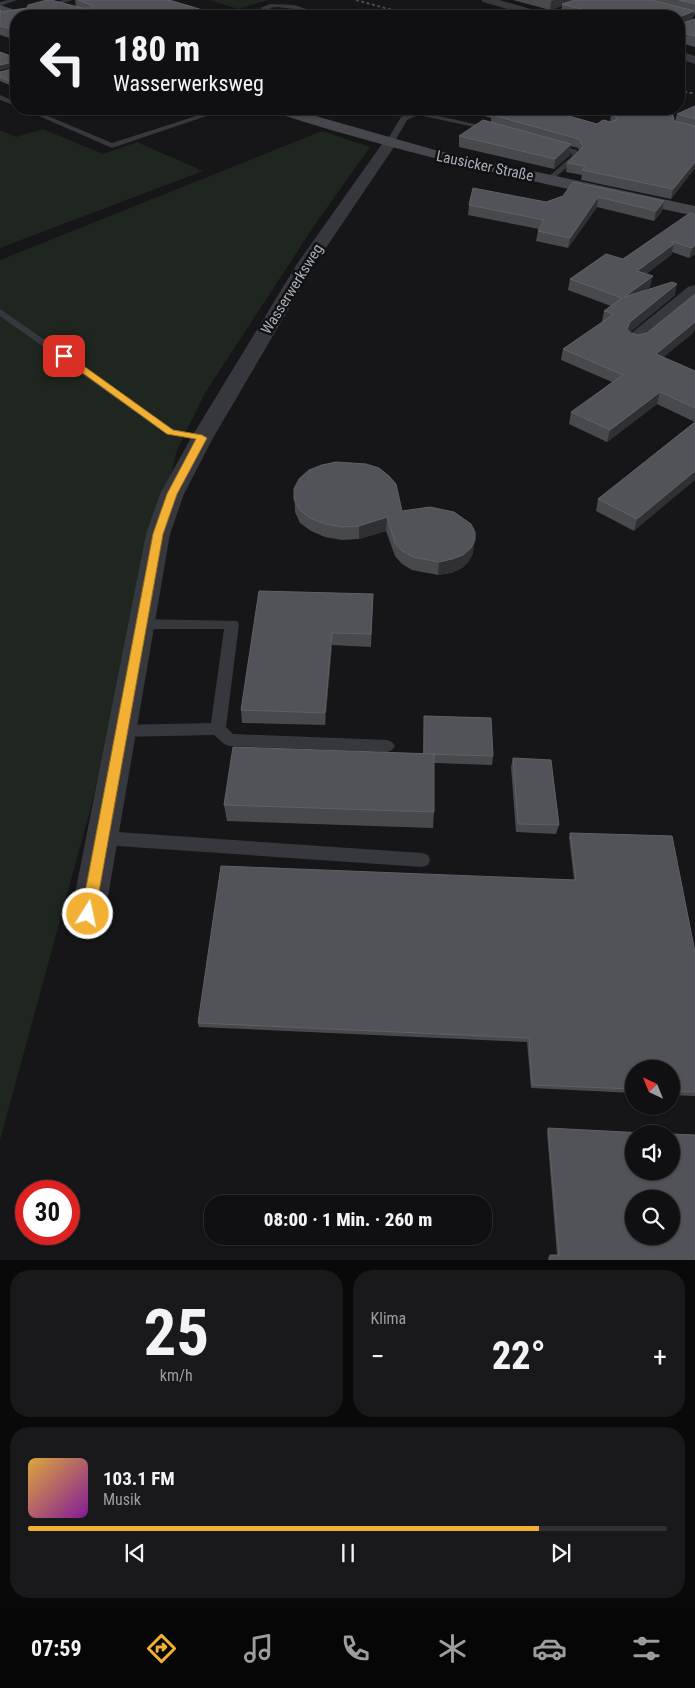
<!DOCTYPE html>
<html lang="de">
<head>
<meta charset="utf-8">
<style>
  body { margin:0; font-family:"Roboto Condensed",sans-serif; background:#19191b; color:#f1f3f6; height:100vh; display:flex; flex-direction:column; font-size:19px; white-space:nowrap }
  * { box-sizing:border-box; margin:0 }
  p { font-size:16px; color:#9c9d9f }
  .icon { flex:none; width:28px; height:28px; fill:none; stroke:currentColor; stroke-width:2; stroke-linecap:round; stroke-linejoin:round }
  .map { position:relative; height:1260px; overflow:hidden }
  .side { display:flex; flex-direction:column; gap:10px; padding:10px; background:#09090a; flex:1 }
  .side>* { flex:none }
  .banner { position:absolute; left:10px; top:10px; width:675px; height:105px; border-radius:20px; box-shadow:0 1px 4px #0004,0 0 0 1px #303032; background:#101012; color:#f1f3f6; overflow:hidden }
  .needle { width:32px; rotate:317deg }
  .controls { position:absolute; left:625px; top:1060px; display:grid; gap:10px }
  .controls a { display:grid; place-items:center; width:55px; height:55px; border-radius:50%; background:#101012; box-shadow:0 1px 4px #0004,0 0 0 1px #303032; font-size:25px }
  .speed { position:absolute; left:15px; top:1180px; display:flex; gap:10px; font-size:25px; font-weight:700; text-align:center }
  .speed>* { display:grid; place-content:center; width:65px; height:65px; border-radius:50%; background:#101012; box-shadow:0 1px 4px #0004,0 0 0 1px #303032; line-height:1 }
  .speed .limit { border:8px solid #d22; background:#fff; color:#111 }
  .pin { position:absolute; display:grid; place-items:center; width:42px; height:42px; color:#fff; margin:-21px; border-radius:10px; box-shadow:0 2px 8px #0006 }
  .me { position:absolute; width:55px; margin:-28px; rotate:10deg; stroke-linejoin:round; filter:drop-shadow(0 0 4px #0008) }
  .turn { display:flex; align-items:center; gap:18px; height:105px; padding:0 20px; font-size:22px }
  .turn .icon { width:65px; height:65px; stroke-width:2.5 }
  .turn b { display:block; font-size:35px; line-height:42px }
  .big { font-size:38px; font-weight:800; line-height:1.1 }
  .side .widget { flex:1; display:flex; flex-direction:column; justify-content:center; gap:8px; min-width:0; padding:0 18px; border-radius:20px; background:#19191b }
  .side .dial { align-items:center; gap:0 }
  .dial b { font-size:65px; line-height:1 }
  .song { display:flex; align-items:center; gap:15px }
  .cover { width:60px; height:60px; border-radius:8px; background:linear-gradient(135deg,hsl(40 70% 55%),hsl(290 70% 35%)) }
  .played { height:5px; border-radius:2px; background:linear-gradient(90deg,#f2b134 80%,#303032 80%) }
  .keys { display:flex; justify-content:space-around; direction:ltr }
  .heat { display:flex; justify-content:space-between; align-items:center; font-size:28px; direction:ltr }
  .side .tiles { flex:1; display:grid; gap:10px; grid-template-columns:1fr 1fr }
  .widget:last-child { grid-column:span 2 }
  .trip { position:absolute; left:204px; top:1195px; width:288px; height:50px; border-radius:20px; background:#101012; box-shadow:0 1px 4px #0004,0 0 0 1px #303032; font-weight:800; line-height:50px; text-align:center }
  .tab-bar { display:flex; height:80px; justify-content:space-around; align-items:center; background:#060607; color:#9c9d9f }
  .tab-bar .icon { width:35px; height:35px }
  .tab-bar .active { color:#f2b134 }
  .tab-bar b { font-size:22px; color:#f1f3f6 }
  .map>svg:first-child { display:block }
</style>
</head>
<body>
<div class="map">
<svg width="695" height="1261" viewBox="0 0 695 1261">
  <rect width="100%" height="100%" fill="#161618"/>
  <g fill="#1e261f">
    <path d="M209 0H268L238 9Z"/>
    <path d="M43 129 103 154 137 142 203 171 0 248V130L16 137Z"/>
    <path d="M322 131 370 147 314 226 205 393 177 450 92 803 0 1140V260Z"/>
  </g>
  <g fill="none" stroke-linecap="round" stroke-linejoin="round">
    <g fill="#37383d" fill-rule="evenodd">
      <path d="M8 0H17L0 6V2Z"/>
      <path d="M63 0H73L59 4 92 16H84L50 4Z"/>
      <path d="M589 0H598L546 16H538Z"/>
      <path d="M270 4 294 5 328 16C318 17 309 11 300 10 283 10 278 19 260 8ZM278 7 293 9 279 11 269 8Z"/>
      <path d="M0 95 16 102V106L0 100Z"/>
      <path d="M23 109H31L112 143 218 109H227L112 148Z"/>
      <path d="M308 109H317L299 116 293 115Z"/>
      <path d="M422 109H428L425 113 497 129 493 131 418 115 407 120 392 146H386L385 144 401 117Z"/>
      <path d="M549 143 577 150 580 156 550 182H547V178L572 156 571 153 549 147Z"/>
      <path d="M0 309 173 429 206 436 208 438 202 441 166 434 0 316Z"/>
      <path d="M141 619 237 621 239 624 226 727 233 734 387 740 392 742 395 746 392 750 387 752 229 746 224 744 214 735 121 737 116 735 113 731 116 727 121 725 211 723 224 629H141L136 627 134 624 136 621Z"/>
      <path d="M102 831 422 853 428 855 430 860 428 865 422 867 102 845 96 843 94 838 96 833Z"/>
    </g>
    <g fill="#37383d" fill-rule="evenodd">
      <path d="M481 0H499L548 14 550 16H532L483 2Z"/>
      <path d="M679 51 695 56V64L679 59Z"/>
      <path d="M389 140 394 141 396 144 315 264 213 438 184 494 170 534 105 914 100 925 88 930 76 925 71 914 146 534 160 494 191 438 297 264 384 141Z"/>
      <path d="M695 285V300L643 343 636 345 629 343 626 339 629 335 688 287Z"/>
    </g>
    <g fill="#45474d" fill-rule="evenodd">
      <path d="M0 5 27 14 29 16 16 18 0 12Z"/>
      <path d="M271 109H291L435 150 695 206V216C553 186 411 157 273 112Z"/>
    </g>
    <g stroke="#4a4c52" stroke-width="2" stroke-dasharray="3 2.5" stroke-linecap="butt">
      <path d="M356 0 414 16"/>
      <path d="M679 90 695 94"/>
    </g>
  </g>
  <g fill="#47494d">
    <path d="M75 0H169L16 16V40L0 35V10L1 12 76 7Z"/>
    <path d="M513 0H695V14H694L692 19H695V47L685 44 679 16H572L561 13 562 6 550 10Z"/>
    <path d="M0 52 16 58V88L0 81V72L16 68V66L0 70Z"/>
    <path d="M695 106V168L671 199 581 180 582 175 566 172 567 163 579 151 578 148 571 146 570 155 554 169 459 147V136L491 122V118L467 111 468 109H544L597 124 610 122 611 115 675 121 677 114Z"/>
    <path d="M318 109H349L333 115 318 110Z"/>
    <path d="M573 182 664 201 662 211 654 221 597 207 568 248 536 241 538 231 539 229 468 215 469 205 546 202 563 196Z"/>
    <path d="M690 213 695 254 689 258 672 252 671 255 646 274 650 287 645 290 675 295 630 332 631 333 638 335 647 333 695 294V328L693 333 663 357 695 371V422L657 404 607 442 569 424 571 412 612 382 561 360 563 349 602 322 604 311 611 306 568 290 570 279 623 259Z"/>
    <path d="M695 422 634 531 596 511 598 499Z"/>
    <path d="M294 489 402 511 473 553 469 561 462 568 451 573 438 575 412 570 402 564 395 556 386 531 359 539 342 540 325 537 311 531 300 523 295 512Z"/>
    <path d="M373 594 371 647 332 645 325 725 242 723 241 710Z"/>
    <path d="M424 716 493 756 492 765 434 763V812L433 828 227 821 224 805 423 754Z"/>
    <path d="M513 758 559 825 556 834 516 832 511 767Z"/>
    <path d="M570 833 695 952V1096L671 1095V1069H634V1093L531 1088 527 1042 199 1027 198 1023 574 880 569 837Z"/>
    <path d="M548 1128 695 1261H548V1258L550 1255H557L547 1132Z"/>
  </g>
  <g fill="#2f3033">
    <path d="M554 0H583L562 4V6L550 10 551 1Z"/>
    <path d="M694 11 692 21 679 26V17Z"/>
    <path d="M687 34 685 44 679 47V38Z"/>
    <path d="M16 61V66L0 70V65Z"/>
    <path d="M333 109H349L333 115Z"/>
    <path d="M571 144 570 155 554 169 555 159Z"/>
    <path d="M695 162V168L671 199 673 189Z"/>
    <path d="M598 197 597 207 568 248 570 238Z"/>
    <path d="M664 201 662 211 654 221 656 211Z"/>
    <path d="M674 244 671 255 635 282 637 271Z"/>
    <path d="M695 245V254L689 258 692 248Z"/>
    <path d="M653 276 650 287 621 308 624 297Z"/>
    <path d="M677 284 675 295 628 334 627 329 630 322Z"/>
    <path d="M695 320V328L693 333 653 366 656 354Z"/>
    <path d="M660 392 657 404 607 442 610 430Z"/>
    <path d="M695 471V480L634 531 637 519Z"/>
    <path d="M387 517 386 531 359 539V526Z"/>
    <path d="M475 540 473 553 469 561 462 568 451 573 438 575 439 562Z"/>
    <path d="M332 633V645L325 725V713Z"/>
  </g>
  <g fill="#525359" stroke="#5f6168" fill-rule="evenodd">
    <path d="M47 0H51L82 8H90L92 7 91 5 78 0H169L223 16H16V30L0 26V10H1L0 12 27 8 28 5Z"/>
    <path d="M575 0H652L694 11 679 17 680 24 695 19V36L687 34 679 38V16H607L562 4Z"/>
    <path d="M679 0H695V4Z"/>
    <path d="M279 12 293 16H266Z"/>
    <path d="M0 52 16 58V84L0 77V72L16 68V61L0 65Z"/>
    <path d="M695 106V119L677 114Z"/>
    <path d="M492 109H544L597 124 603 120 611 122 616 120 617 117 611 115 622 109H645L673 115 674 121 695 126V162L673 189 582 170 585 166 567 163 583 147 579 139 492 115 498 111Z"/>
    <path d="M483 120 571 144 555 159 459 136Z"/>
    <path d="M573 182 664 201 656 211 598 197 570 238 538 231 544 220 469 205 473 188 546 202 563 196Z"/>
    <path d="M690 213 695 215V245L692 248 671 241 674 244 637 271 653 276 624 297 672 282 677 284 630 322 627 329 631 333 638 335 647 333 695 294V320H694L695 321V322L656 354 695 371V408L660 392 610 430 571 412 623 375 563 349 614 314 604 311 622 298 570 279 606 254 623 259Z"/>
    <path d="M695 422V471L637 519 598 499Z"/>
    <path d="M336 462 366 464 379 468 389 476 396 484 402 511 430 507 454 512 471 524 475 532V540L471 548 463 555 452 559 439 562 413 557 402 551 395 543 387 517 359 526 342 527 325 524 310 518 299 509 294 499V489L299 479 309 470 322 465Z"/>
    <path d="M259 591 373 594 371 634 332 633 325 713 241 710Z"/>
    <path d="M424 716 491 718 493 756 424 754Z"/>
    <path d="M233 747 434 754V812L224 805Z"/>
    <path d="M513 758 551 760 559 825 518 824Z"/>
    <path d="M570 833 672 836 695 952V1092L671 1091V1069H634V1089L532 1085 529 1038 198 1023 221 866 576 880Z"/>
    <path d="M548 1128 663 1134H634V1171H671V1134L695 1135V1261H550V1255H559ZM634 1199H671V1236H634Z"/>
  </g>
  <path fill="#f2b134" stroke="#9d7322" d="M62 354H67L173 430 202 435 207 438 177 494 163 534 95 914 93 918 88 920 83 918 81 914 153 534 167 494 196 439 167 434 62 358Z"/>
  <g text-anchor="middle" stroke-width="5" stroke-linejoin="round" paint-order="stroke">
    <g font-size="15" fill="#a8adb8" stroke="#111113">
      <text transform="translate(485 166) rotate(12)" y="5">Lausicker Straße</text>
      <text transform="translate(292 289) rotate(-58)" y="5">Wasserwerksweg</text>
    </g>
  </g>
</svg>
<div class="controls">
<a><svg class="needle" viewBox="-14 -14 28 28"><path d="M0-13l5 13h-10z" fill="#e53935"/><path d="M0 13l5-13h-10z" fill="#9c9d9f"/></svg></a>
<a><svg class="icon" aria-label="sound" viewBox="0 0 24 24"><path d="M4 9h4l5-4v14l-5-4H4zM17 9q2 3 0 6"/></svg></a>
<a><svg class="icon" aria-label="search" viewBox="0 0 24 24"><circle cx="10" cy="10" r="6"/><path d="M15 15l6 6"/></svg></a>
</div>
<div class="speed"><div class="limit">30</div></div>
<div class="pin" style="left:64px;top:356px;background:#d93025"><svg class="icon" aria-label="arrive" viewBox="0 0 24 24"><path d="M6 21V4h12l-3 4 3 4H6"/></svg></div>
<svg class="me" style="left:88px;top:914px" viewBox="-20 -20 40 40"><circle r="17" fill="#f2b134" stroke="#fff" stroke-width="3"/><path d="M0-11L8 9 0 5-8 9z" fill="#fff"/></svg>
<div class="trip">08:00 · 1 Min. · 260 m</div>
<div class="banner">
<div class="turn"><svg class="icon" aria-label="left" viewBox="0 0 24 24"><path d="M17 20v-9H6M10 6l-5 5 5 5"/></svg><div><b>180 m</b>Wasserwerksweg</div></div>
</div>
</div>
<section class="side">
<div class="tiles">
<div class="widget dial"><b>25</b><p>km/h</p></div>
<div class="widget"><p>Klima</p>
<div class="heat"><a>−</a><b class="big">22°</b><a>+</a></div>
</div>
<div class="widget">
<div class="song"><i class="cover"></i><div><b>103.1 FM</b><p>Musik</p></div></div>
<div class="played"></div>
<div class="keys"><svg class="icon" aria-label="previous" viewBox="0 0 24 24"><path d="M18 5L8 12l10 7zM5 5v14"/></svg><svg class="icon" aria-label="pause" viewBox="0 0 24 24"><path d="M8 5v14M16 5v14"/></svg><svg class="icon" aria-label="next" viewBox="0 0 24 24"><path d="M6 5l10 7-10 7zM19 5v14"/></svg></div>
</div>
</div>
</section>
<nav class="tab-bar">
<b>07:59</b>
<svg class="icon active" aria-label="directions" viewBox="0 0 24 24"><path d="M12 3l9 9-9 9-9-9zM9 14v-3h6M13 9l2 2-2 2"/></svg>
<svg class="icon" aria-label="music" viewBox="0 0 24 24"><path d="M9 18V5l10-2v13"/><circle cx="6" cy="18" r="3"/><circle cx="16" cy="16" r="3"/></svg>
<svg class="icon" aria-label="phone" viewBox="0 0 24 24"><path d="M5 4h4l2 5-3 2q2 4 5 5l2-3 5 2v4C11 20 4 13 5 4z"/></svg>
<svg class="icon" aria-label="climate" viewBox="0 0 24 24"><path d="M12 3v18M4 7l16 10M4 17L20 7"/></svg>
<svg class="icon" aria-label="car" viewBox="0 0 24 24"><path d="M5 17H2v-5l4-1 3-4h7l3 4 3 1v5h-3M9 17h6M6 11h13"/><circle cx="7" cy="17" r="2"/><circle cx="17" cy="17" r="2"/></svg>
<svg class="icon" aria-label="filters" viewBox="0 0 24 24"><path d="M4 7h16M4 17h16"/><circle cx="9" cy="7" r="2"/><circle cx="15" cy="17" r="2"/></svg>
</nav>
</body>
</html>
